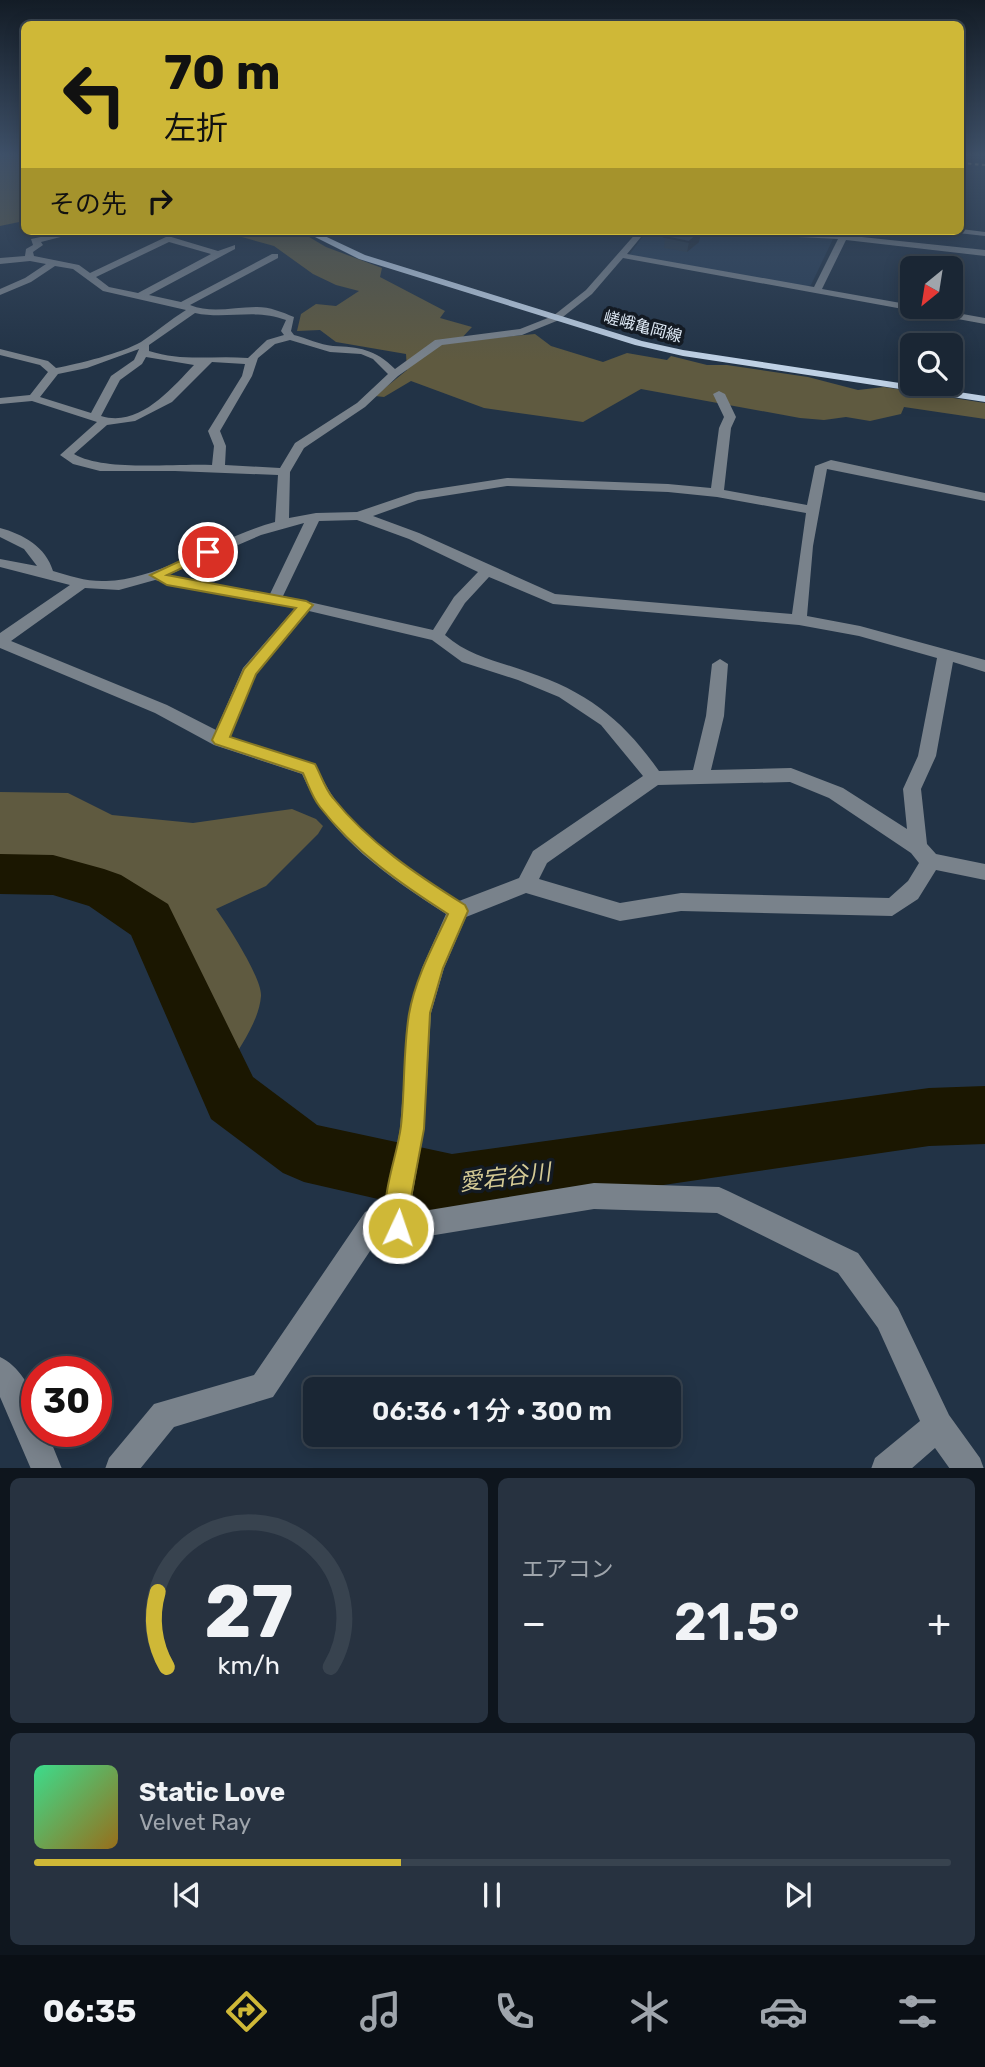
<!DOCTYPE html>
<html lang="ja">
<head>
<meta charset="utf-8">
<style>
  body { margin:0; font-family:Rubik,"Noto Sans JP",sans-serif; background:#273240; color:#f1f3f6; height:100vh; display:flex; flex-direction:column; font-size:26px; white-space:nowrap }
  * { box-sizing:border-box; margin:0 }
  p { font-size:23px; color:#9fa5ac }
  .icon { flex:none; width:38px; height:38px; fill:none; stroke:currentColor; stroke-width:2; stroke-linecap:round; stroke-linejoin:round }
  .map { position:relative; height:1468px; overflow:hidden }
  .panel { display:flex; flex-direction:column; gap:10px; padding:10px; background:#0e151d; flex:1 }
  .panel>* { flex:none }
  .guide { position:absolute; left:21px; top:21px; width:943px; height:214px; border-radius:10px; box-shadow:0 4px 18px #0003,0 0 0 2px #38434f; background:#cfb837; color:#111; overflow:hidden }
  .needle { width:46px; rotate:210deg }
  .tools { position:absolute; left:900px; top:256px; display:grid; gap:14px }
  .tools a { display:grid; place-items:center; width:63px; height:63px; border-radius:10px; background:#1a2634; box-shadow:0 4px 18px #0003,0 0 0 2px #38434f; font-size:35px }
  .speed { position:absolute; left:21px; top:1356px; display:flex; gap:14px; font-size:35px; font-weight:700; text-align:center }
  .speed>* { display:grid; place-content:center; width:91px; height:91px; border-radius:50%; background:#1a2634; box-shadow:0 4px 18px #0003,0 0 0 2px #38434f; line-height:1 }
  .speed .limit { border:10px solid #d22; background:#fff; color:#111 }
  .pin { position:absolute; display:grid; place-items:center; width:60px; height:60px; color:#fff; margin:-30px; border:4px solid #fff; border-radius:50%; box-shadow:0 2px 7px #0007 }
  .me { position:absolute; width:77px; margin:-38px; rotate:3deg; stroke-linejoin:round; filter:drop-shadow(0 0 5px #0008) }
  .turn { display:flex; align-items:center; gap:24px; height:147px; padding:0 28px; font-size:32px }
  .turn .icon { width:91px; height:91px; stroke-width:2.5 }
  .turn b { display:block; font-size:49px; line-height:60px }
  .then { display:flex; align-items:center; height:66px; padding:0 28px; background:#0003; gap:14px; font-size:26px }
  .big { font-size:52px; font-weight:600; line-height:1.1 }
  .panel .tile { flex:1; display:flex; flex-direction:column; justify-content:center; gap:10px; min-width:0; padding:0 24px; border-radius:10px; background:#273240 }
  .panel .dial { align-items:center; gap:0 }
  .dial svg { height:182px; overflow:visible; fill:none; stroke:#38434f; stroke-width:7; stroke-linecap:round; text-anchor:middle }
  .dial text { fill:#f1f3f6; stroke:none }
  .song { display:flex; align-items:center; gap:21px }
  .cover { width:84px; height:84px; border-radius:10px; background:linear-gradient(135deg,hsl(150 70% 55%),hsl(40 70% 35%)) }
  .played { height:7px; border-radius:4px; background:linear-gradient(90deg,#cfb837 40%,#38434f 40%) }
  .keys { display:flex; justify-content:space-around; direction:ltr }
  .heat { display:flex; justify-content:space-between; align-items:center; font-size:38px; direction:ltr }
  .panel .tiles { flex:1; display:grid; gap:10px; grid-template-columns:1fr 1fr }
  .tile:last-child { grid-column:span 2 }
  .trip { position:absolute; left:303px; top:1377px; width:378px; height:70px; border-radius:10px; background:#1a2634; box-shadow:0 4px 18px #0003,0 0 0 2px #38434f; font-weight:600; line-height:70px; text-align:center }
  .tab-bar { display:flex; height:112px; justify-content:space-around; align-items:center; background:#0a0f15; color:#9fa5ac }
  .tab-bar .icon { width:49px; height:49px }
  .tab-bar .on { color:#cfb837 }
  .tab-bar b { font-size:32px; color:#f1f3f6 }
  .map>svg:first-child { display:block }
</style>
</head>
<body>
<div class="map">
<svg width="985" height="1469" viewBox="0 0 985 1469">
  <rect width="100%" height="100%" fill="#223346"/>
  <path fill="#293e56" d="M647 231 754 234 833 239 811 285 807 287 629 255Z"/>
  <g fill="#5f5a40">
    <path d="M0 154H24V221L0 226Z"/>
    <path d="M242 231H299L326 247 382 268 380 277 445 311 440 318 472 327 459 341 535 334 551 346 603 362 627 353 667 360 671 356 707 365H727L808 377 858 390 884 387 985 403V419L904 407 901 414 870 421 846 417 824 420 800 418 641 389 583 422 484 408 411 381 384 397 375 396 407 370 406 354 336 342 320 330 297 331 301 314 316 304 336 306 359 291 336 285 313 274 274 246 242 237Z"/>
    <path d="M0 792 68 793 112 815 193 823 292 809 316 819 323 826 318 834 266 886 216 909C227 924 262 978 261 996 259 1022 239 1048 226 1071L206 1079 191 1072 188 1017 154 973 155 954 130 918 146 894 141 888 0 869Z"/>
  </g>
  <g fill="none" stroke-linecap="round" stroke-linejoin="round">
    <path fill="#1b1701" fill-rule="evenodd" d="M0 854 53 855 104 869 121 875 168 904 253 1077 317 1125 452 1154 929 1088 985 1086V1144L929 1146 452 1216 304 1182 283 1173 211 1119 131 935 89 906 53 895 0 894Z"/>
    <path stroke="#d4ca95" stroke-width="2" stroke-dasharray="3.5 3.5" stroke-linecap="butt" d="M961 163 985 165"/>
    <g fill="#79828b" fill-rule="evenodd">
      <path d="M961 229 985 232V236L958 233Z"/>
      <path d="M69 231H84L41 242 43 245 33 252 34 256 79 265 90 273 168 236 218 251 235 245V249L149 295 181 302 272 254H278V258L190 305C212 314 233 307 257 307 270 307 282 312 294 317L291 331 294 335C306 338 320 345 333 346 359 347 375 349 395 369L435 340 520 329 553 316 586 290 638 231H646L627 254 814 287 838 239 713 233 709 231 843 235 985 250V256L846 240 822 289 985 318V324L623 258 592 294 559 320 522 335 442 345 398 376 365 407 304 448 290 472 289 518 316 513 357 512 416 492 507 478 668 484 711 488 719 428 724 417 713 394 719 391 725 394 736 417 731 428 724 490 807 505 815 466 831 460 985 493V501L827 469 813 546 807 616 860 626 985 660V672L953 662 936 756 921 789 927 844 936 854 985 864V880L936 870 918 899 892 916 681 911 620 921 526 893 466 917 444 968 431 1013 424 1129 411 1203V1213L594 1183 719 1187 728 1191 858 1253 898 1308 949 1415 980 1458 984 1469H950L935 1448 911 1469H871L875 1458 920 1421 878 1328 838 1273 717 1213 594 1209 398 1241 380 1236 273 1397 174 1427 140 1469H105L109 1458 154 1404 254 1375 365 1212 374 1208 385 1211 400 1129 409 1013 422 968 446 914C389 877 330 838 302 774L214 745 155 713 0 648V633L70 585 0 567V559L37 566 24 549 0 537V528C23 534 46 547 53 571 70 576 88 582 106 581 160 580 221 536 275 522L278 475 175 471H100L73 464 60 455 97 422 32 401 0 404V398L30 395 48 372 40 365 0 355V349L48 361 56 368C78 364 122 353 141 342 156 332 170 320 186 310L103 291 73 269 55 266 31 282 0 295V289L25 278 46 264 30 261 0 264V258L25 256 26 249 33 245 31 239ZM169 242 211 254 138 293 109 287 96 277ZM195 313C226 320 255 308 286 320L281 331 284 335 267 340 248 358C213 355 183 362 149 351V345ZM290 340 330 352 361 354 373 359 388 374 357 403 295 443 280 468 225 465 226 446 220 431 252 376 258 358 275 344ZM139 349 134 360 111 376 91 413 40 397 58 374 87 368ZM146 357 194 365C171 389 139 428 101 416L120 380 142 364ZM212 362 245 364 242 376 208 431 214 446 212 465C174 463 105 472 74 454L107 425 135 421 172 402ZM507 486 668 492 717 497 806 513 792 614 555 594 419 533 373 516 418 500ZM357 520 409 539 478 572 454 597 433 630 283 596 319 521ZM304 523 270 594 168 575 261 535ZM489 577 553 604 799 625 859 636 937 658 918 756 903 789 907 829 843 788 791 768 711 770 724 716 728 664 720 659 712 664 706 716 693 770 659 771C623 720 588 692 528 672 498 661 470 657 445 635L465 603ZM155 580 295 608 243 668 216 730 167 705 11 641 85 588 119 590ZM309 611 432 640 462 662 518 680 559 697 601 725 643 776 533 851 519 878 459 901C417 874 372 846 340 806 329 793 323 779 315 764L230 737 256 674ZM790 782 829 798 911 853 919 863 908 881 889 898 681 893 620 903 539 879 547 863 658 785Z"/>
      <path d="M0 1357C18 1365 33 1389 37 1408 38 1415 37 1424 37 1432H47L62 1469H31L0 1397Z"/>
    </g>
    <path fill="#bfd1e5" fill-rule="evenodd" d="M303 231H314L365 255 642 341 683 350 985 396V402L683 356 635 345 359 259Z"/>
  </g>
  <path fill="#2e3e4e" d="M665 237 699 242 687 252 664 248Z"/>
  <path fill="#263240" d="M701 232 699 242 687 252 689 242Z"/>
  <path fill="#36485b" stroke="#263240" stroke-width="2" d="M673 231H695L701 232 689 242 665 237Z"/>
  <linearGradient id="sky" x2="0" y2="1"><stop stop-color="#131c26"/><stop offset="0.43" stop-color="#3e5068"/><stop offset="1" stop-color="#3e5068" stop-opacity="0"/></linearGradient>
  <rect width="985" height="360" fill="url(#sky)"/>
  <path fill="#cfb837" stroke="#877824" stroke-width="2" d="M208 548 214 552 212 554 167 575 306 601 313 605 256 674 230 737 315 764C321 775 325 789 333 798 369 843 417 875 465 905L468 911 443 968 430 1013 424 1129 410 1203V1228L407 1237 398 1240 390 1237C376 1203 397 1160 401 1126 405 1089 403 1051 409 1014 415 979 433 946 448 914 401 884 354 851 320 807 312 797 308 784 303 773L215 744 212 740 244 669 296 608 167 585 150 575Z"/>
  <g text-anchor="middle" stroke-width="7" stroke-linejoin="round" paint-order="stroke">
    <g font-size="16" fill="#dee9f5" stroke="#131a23">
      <text transform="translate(643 326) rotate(15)" y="6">嵯峨亀岡線</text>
    </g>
    <g font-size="23" font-style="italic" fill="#d4ca95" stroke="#131a23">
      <text transform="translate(505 1177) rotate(-7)" y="8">愛宕谷川</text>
    </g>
  </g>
</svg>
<div class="tools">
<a><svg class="needle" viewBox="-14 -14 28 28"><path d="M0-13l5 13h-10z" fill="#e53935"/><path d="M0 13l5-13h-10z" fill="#9fa5ac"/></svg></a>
<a><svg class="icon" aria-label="search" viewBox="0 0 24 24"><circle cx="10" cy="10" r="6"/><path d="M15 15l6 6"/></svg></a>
</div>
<div class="speed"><div class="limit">30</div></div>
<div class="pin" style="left:208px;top:552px;background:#d93025"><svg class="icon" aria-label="arrive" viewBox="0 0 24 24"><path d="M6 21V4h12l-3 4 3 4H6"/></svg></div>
<svg class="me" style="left:398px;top:1228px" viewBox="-20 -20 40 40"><circle r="17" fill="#cfb837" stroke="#fff" stroke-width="3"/><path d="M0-11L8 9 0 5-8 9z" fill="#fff"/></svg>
<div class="trip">06:36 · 1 分 · 300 m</div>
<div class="guide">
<div class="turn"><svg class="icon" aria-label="left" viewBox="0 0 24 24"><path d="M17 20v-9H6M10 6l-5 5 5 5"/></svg><div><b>70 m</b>左折</div></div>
<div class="then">その先<svg class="icon" aria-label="right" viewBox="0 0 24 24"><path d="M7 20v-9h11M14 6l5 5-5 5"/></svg></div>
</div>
</div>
<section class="panel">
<div class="tiles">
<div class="tile dial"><svg viewBox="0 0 100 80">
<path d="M14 69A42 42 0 1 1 86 69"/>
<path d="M14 69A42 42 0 0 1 10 36" stroke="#cfb837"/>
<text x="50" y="56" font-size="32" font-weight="700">27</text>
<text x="50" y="72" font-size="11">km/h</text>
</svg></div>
<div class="tile"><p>エアコン</p>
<div class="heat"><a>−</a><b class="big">21.5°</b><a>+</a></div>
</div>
<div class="tile">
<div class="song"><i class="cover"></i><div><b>Static Love</b><p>Velvet Ray</p></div></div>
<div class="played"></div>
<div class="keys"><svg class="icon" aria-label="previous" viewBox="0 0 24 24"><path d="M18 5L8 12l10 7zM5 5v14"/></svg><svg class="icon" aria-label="pause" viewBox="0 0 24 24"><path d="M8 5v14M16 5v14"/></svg><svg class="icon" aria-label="next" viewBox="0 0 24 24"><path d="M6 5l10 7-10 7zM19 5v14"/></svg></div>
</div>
</div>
</section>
<nav class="tab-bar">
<b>06:35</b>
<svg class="icon on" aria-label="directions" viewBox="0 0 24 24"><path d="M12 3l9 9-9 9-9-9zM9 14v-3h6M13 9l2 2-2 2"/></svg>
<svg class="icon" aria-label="music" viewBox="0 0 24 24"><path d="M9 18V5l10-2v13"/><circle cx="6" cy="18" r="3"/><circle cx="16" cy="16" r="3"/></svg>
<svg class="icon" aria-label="phone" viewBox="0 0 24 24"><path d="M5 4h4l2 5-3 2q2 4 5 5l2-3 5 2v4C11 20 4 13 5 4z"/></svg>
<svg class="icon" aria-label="climate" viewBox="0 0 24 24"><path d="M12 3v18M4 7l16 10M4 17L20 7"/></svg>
<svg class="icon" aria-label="car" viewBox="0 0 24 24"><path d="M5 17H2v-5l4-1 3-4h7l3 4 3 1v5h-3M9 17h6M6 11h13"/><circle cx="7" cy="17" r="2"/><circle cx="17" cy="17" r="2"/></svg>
<svg class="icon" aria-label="filters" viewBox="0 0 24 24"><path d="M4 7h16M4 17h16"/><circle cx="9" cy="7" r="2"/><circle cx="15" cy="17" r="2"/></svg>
</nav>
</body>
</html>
